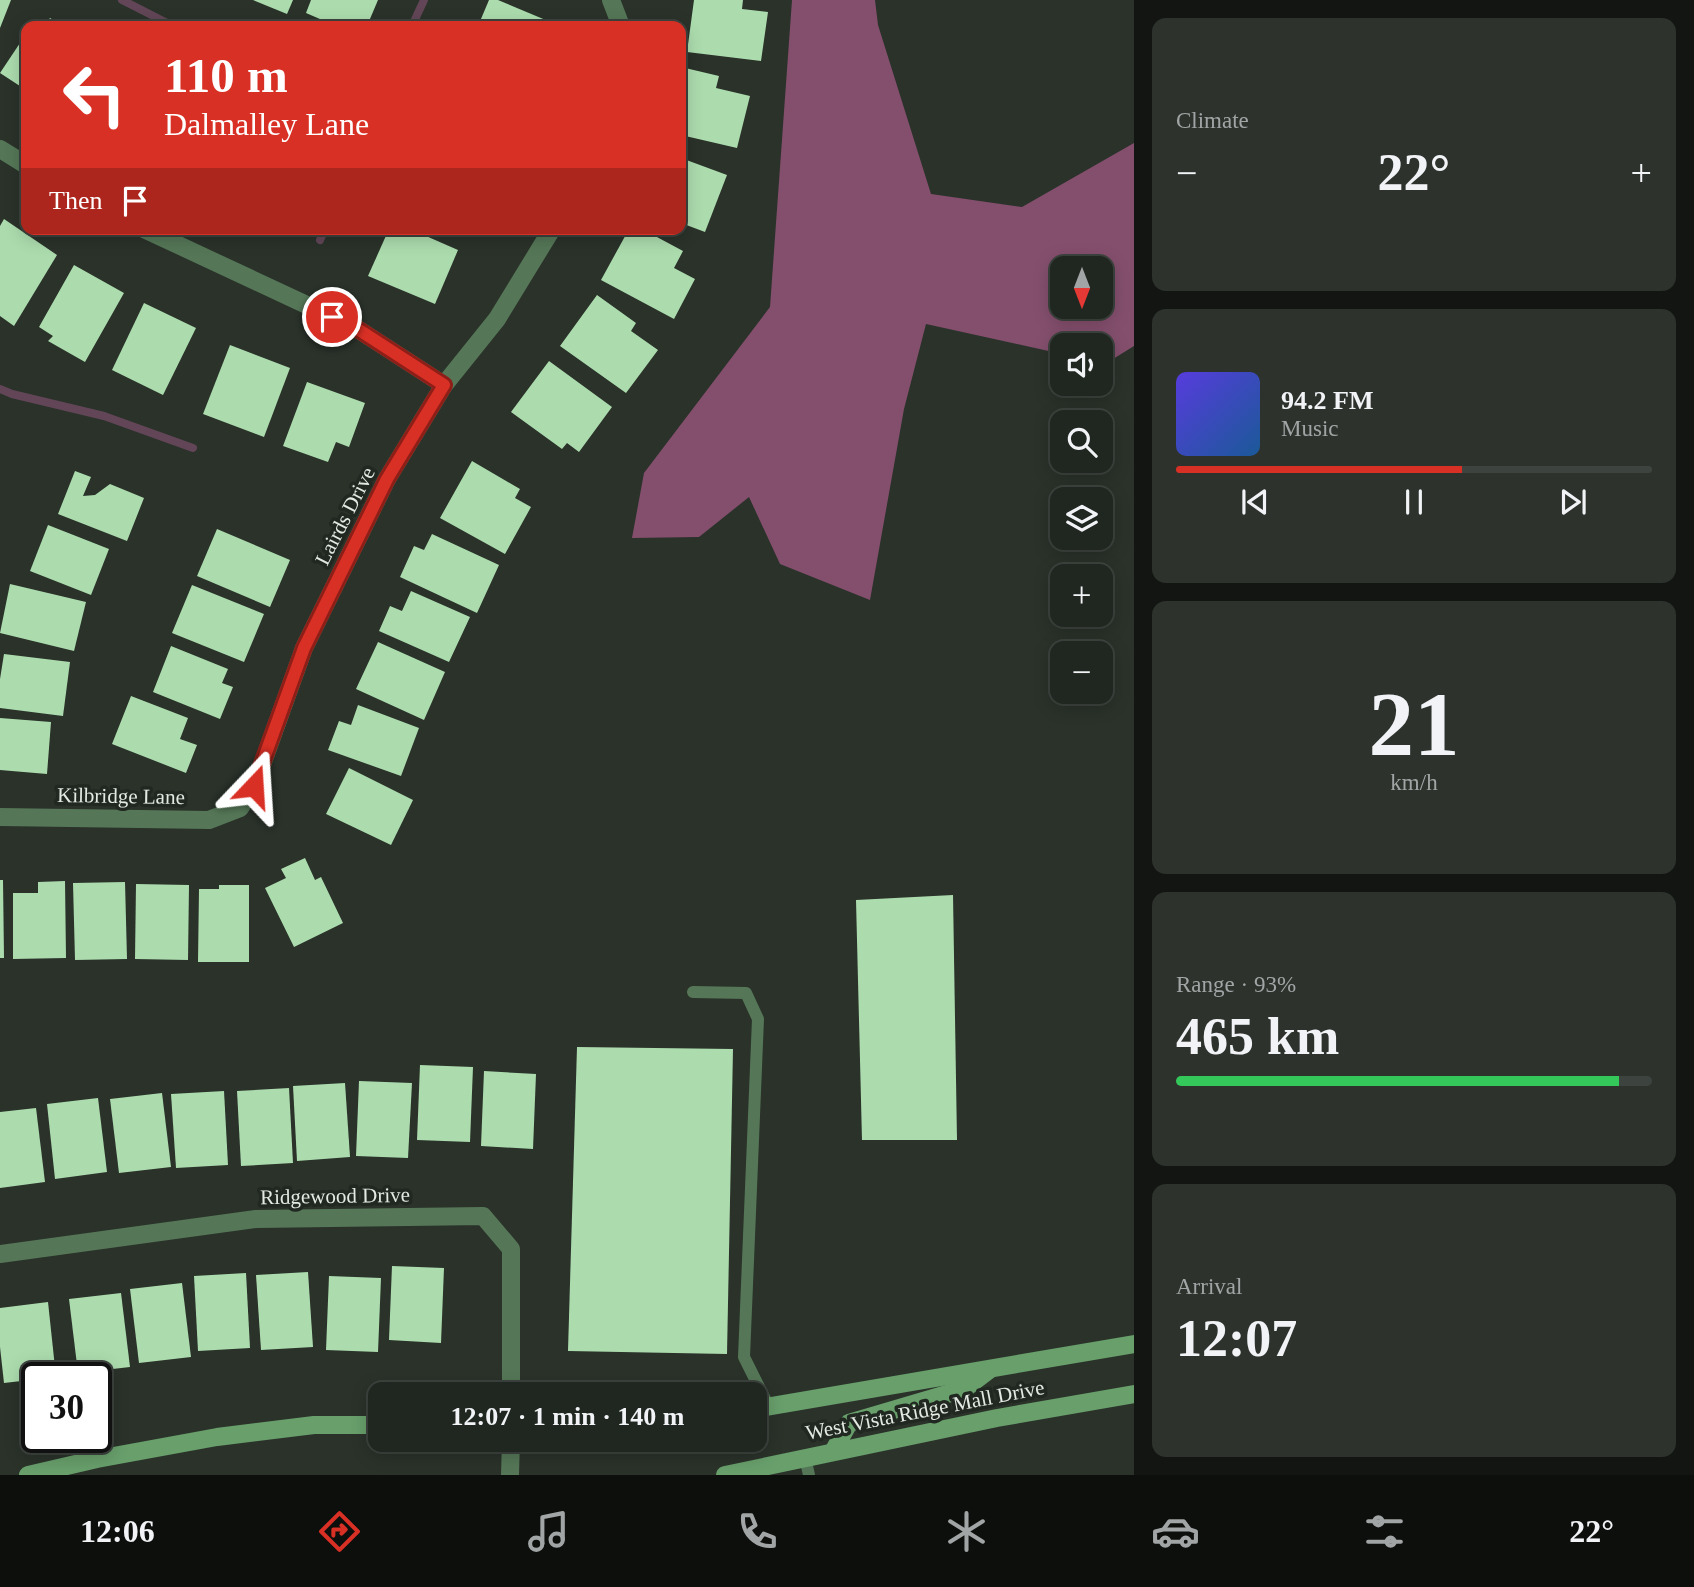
<!DOCTYPE html>
<html lang="en">
<head>
<meta charset="utf-8">
<style>
  body { margin:0; font-family:"Times New Roman",serif; background:#2d322d; color:#f1f3f6; height:100vh; display:flex; flex-direction:column; font-size:26px; white-space:nowrap }
  * { box-sizing:border-box; margin:0 }
  p { font-size:23px; color:#a2a5a5 }
  .icon { flex:none; width:38px; height:38px; fill:none; stroke:currentColor; stroke-width:2; stroke-linecap:round; stroke-linejoin:round }
  .map { position:relative; flex:1; overflow:hidden }
  .sheet { display:flex; flex-direction:column; gap:18px; padding:18px; background:#121512; width:560px }
  .sheet>* { flex:none }
  .guide { position:absolute; left:21px; top:21px; width:665px; height:214px; border-radius:14px; box-shadow:0 4px 18px #0003,0 0 0 2px #3d433e; background:#d93025; color:#fff; overflow:hidden }
  .needle { width:46px; rotate:180deg }
  .buttons { position:absolute; left:1050px; top:256px; display:grid; gap:14px }
  .buttons a { display:grid; place-items:center; width:63px; height:63px; border-radius:14px; background:#202620; box-shadow:0 4px 18px #0003,0 0 0 2px #3d433e; font-size:35px }
  .speed { position:absolute; left:21px; top:1362px; display:flex; gap:14px; font-size:35px; font-weight:700; text-align:center }
  .speed>* { display:grid; place-content:center; width:91px; height:91px; border-radius:50%; background:#202620; box-shadow:0 4px 18px #0003,0 0 0 2px #3d433e; line-height:1 }
  .speed .limit { border:4px solid #111; border-radius:10px; background:#fff; color:#111 }
  .pin { position:absolute; display:grid; place-items:center; width:60px; height:60px; color:#fff; margin:-30px; border:4px solid #fff; border-radius:50%; box-shadow:0 2px 7px #0007 }
  .me { position:absolute; width:77px; margin:-38px; rotate:20deg; stroke-linejoin:round; filter:drop-shadow(0 0 5px #0008) }
  .turn { display:flex; align-items:center; gap:24px; height:147px; padding:0 28px; font-size:32px }
  .turn .icon { width:91px; height:91px; stroke-width:2.5 }
  .turn b { display:block; font-size:49px; line-height:60px }
  .then { display:flex; align-items:center; height:66px; padding:0 28px; background:#0003; gap:14px; font-size:26px }
  .big { font-size:52px; font-weight:700; line-height:1.1 }
  .sheet .tile { flex:1; display:flex; flex-direction:column; justify-content:center; gap:10px; min-width:0; padding:0 24px; border-radius:14px; background:#2d322d }
  .sheet .dial { align-items:center; gap:0 }
  .dial b { font-size:91px; line-height:1 }
  .song { display:flex; align-items:center; gap:21px }
  .cover { width:84px; height:84px; border-radius:10px; background:linear-gradient(135deg,hsl(250 70% 55%),hsl(210 70% 35%)) }
  .played { height:7px; border-radius:4px; background:linear-gradient(90deg,#d93025 60%,#3d433e 60%) }
  .keys { display:flex; justify-content:space-around; direction:ltr }
  .heat { display:flex; justify-content:space-between; align-items:center; font-size:38px; direction:ltr }
  .charge { height:10px; border-radius:5px; background:linear-gradient(90deg,#34c759 93%,#3d433e 0) }
  .trip { position:absolute; left:368px; top:1382px; width:399px; height:70px; border-radius:14px; background:#202620; box-shadow:0 4px 18px #0003,0 0 0 2px #3d433e; font-weight:700; line-height:70px; text-align:center }
  .dock { display:flex; height:112px; justify-content:space-around; align-items:center; background:#0d0f0d; color:#a2a5a5 }
  .dock .icon { width:49px; height:49px }
  .dock .selected { color:#d93025 }
  .dock b { font-size:32px; color:#f1f3f6 }
  main { display:flex; flex:1; min-height:0 }
  .map>svg:first-child { display:block }
</style>
</head>
<body>
<main>
<div class="map">
<svg width="1134" height="1475" viewBox="0 0 1134 1475">
  <rect width="100%" height="100%" fill="#2a322a"/>
  <path fill="#844f6d" fill-rule="evenodd" d="M792 0H875L878 25 931 194 1022 207 1134 143V346L1105 364 1101 363V345H1062V354L926 324 904 409 870 600 780 564 749 497 699 537 632 538 644 473 770 307ZM1062 268H1101V306H1062Z"/>
  <g fill="none" stroke-linecap="round" stroke-linejoin="round">
    <g stroke="#624657" stroke-width="8">
      <path d="M122 0 173 26"/>
      <path d="M412 26 424 0"/>
      <path d="M320 240 325 229"/>
      <path d="M0 389 12 394 104 416 193 448"/>
    </g>
  </g>
  <g fill="#acdcae">
    <path d="M0 0H11L0 28Z"/>
    <path d="M253 0H293L287 14Z"/>
    <path d="M311 0H378L367 26H336L306 13Z"/>
    <path d="M489 0H498L560 26H478Z"/>
    <path d="M694 0H743L742 9 768 12 761 61 687 52Z"/>
    <path d="M50 18 63 26H44Z"/>
    <path d="M26 34V90L0 73Z"/>
    <path d="M681 67 719 76 716 88 750 96 737 148 681 135Z"/>
    <path d="M681 158 727 175 705 232 681 223Z"/>
    <path d="M4 219 57 255 14 326 0 316V226Z"/>
    <path d="M389 229H410L458 250 435 304 368 276Z"/>
    <path d="M629 229H642L683 251 674 268 695 279 674 319 601 280Z"/>
    <path d="M74 265 124 293 85 362 48 341 53 336 39 327Z"/>
    <path d="M597 295 636 323 631 331 658 350 626 393 560 346Z"/>
    <path d="M144 303 196 328 163 395 112 370Z"/>
    <path d="M230 345 290 368 264 437 203 414Z"/>
    <path d="M549 361 612 407 579 452 567 443 562 449 511 412Z"/>
    <path d="M307 382 365 403 349 447 336 442 328 462 283 446Z"/>
    <path d="M472 461 520 489 515 498 531 507 505 554 440 518Z"/>
    <path d="M75 471 91 477 83 496 95 495 110 484 144 498 127 541 58 514Z"/>
    <path d="M48 525 109 549 91 595 30 571Z"/>
    <path d="M217 529 290 560 270 607 197 576Z"/>
    <path d="M432 534 499 565 477 613 400 577 414 546 424 550Z"/>
    <path d="M10 584 86 602 74 651 0 633Z"/>
    <path d="M192 585 264 614 244 662 172 633Z"/>
    <path d="M411 591 470 617 449 662 379 631 390 606 402 611Z"/>
    <path d="M378 642 445 672 424 720 356 689Z"/>
    <path d="M171 646 228 669 222 683 233 687 220 719 153 692Z"/>
    <path d="M4 654 70 662 63 716 0 708V679Z"/>
    <path d="M131 696 188 718 180 739 197 745 186 773 112 744Z"/>
    <path d="M358 705 419 728 401 776 328 750 339 721 351 725Z"/>
    <path d="M0 718 51 722 47 774 0 770Z"/>
    <path d="M349 768 413 800 391 845 326 814Z"/>
    <path d="M305 858 315 880 321 877 343 923 294 947 265 888 286 878 281 869Z"/>
    <path d="M0 880H3L4 958H0Z"/>
    <path d="M65 881 66 958 13 959V893H38V882Z"/>
    <path d="M125 882 127 959 75 960 73 883Z"/>
    <path d="M136 884 189 885 188 960 135 959Z"/>
    <path d="M219 885H249V962H198L199 889H219Z"/>
    <path d="M953 895 957 1140H862L856 900Z"/>
    <path d="M577 1047 733 1049 727 1354 568 1351Z"/>
    <path d="M420 1065 473 1067 470 1142 417 1140Z"/>
    <path d="M484 1071 536 1074 533 1149 481 1146Z"/>
    <path d="M359 1081 412 1083 408 1158 356 1156Z"/>
    <path d="M345 1083 350 1157 297 1161 293 1086Z"/>
    <path d="M289 1088 293 1163 241 1166 237 1091Z"/>
    <path d="M224 1091 228 1165 176 1168 171 1094Z"/>
    <path d="M162 1093 171 1167 119 1173 110 1099Z"/>
    <path d="M98 1098 107 1172 55 1179 47 1104Z"/>
    <path d="M36 1108 45 1182 0 1188V1112Z"/>
    <path d="M392 1266 444 1268 441 1343 389 1340Z"/>
    <path d="M308 1272 313 1347 261 1350 256 1275Z"/>
    <path d="M246 1273 250 1348 198 1351 194 1276Z"/>
    <path d="M329 1276 381 1278 378 1352 326 1350Z"/>
    <path d="M182 1283 191 1357 139 1363 130 1289Z"/>
    <path d="M121 1293 130 1367 78 1373 69 1299Z"/>
    <path d="M48 1302 56 1377 4 1383 0 1347V1308Z"/>
  </g>
  <g fill="none" stroke-linecap="round" stroke-linejoin="round">
    <g stroke="#557757" stroke-width="12">
      <path d="M693 992 746 993 758 1019 744 1357 769 1407"/>
      <path d="M805 1457 809 1475"/>
    </g>
    <g stroke="#557757" stroke-width="18">
      <path d="M611 0 621 26"/>
      <path d="M0 149 26 165"/>
      <path d="M144 229 356 328 444 385"/>
      <path d="M0 817 209 820 240 808 254 787 304 648 387 479 444 385 497 319 552 229"/>
      <path d="M0 1254 256 1219 483 1216 511 1249V1395"/>
      <path d="M510 1475 511 1440"/>
    </g>
    <g stroke="#689f6b" stroke-width="18">
      <path d="M754 1409 1134 1344"/>
      <path d="M834 1450 849 1423 964 1389 989 1370"/>
      <path d="M28 1475 97 1459 217 1437 314 1425H380"/>
      <path d="M725 1475 997 1418 1134 1394"/>
    </g>
  </g>
  <g fill="none" stroke-linecap="round" stroke-linejoin="round">
    <defs>
      <path id="route" d="M254 786 304 648 387 479 444 385 356 328 332 317"/>
    </defs>
    <use href="#route" stroke="#8d1f18" stroke-width="18"/>
    <use href="#route" stroke="#d93025" stroke-width="12"/>
  </g>
  <g text-anchor="middle" stroke-width="7" stroke-linejoin="round" paint-order="stroke">
    <g font-size="21" fill="#e4e9e4" stroke="#212821">
      <text transform="translate(345 516) rotate(-63)" y="7">Lairds Drive</text>
      <text transform="translate(121 796) rotate(1)" y="7">Kilbridge Lane</text>
      <text transform="translate(335 1196) rotate(-1)" y="7">Ridgewood Drive</text>
      <text transform="translate(925 1410) rotate(-11)" y="7">West Vista Ridge Mall Drive</text>
    </g>
  </g>
</svg>
<div class="buttons">
<a><svg class="needle" viewBox="-14 -14 28 28"><path d="M0-13l5 13h-10z" fill="#e53935"/><path d="M0 13l5-13h-10z" fill="#a2a5a5"/></svg></a>
<a><svg class="icon" aria-label="sound" viewBox="0 0 24 24"><path d="M4 9h4l5-4v14l-5-4H4zM17 9q2 3 0 6"/></svg></a>
<a><svg class="icon" aria-label="search" viewBox="0 0 24 24"><circle cx="10" cy="10" r="6"/><path d="M15 15l6 6"/></svg></a>
<a><svg class="icon" aria-label="layers" viewBox="0 0 24 24"><path d="M12 4l9 5-9 5-9-5zM3 14l9 5 9-5"/></svg></a>
<a>+</a>
<a>−</a>
</div>
<div class="speed"><div class="limit">30</div></div>
<div class="pin" style="left:332px;top:317px;background:#d93025"><svg class="icon" aria-label="arrive" viewBox="0 0 24 24"><path d="M6 21V4h12l-3 4 3 4H6"/></svg></div>
<svg class="me" style="left:254px;top:786px" viewBox="-20 -20 40 40"><path d="M0-17L14 15 0 8-14 15z" fill="#d93025" stroke="#fff" stroke-width="4"/></svg>
<div class="trip">12:07 · 1 min · 140 m</div>
<div class="guide">
<div class="turn"><svg class="icon" aria-label="left" viewBox="0 0 24 24"><path d="M17 20v-9H6M10 6l-5 5 5 5"/></svg><div><b>110 m</b>Dalmalley Lane</div></div>
<div class="then">Then<svg class="icon" aria-label="arrive" viewBox="0 0 24 24"><path d="M6 21V4h12l-3 4 3 4H6"/></svg></div>
</div>
</div>
<section class="sheet">
<div class="tile"><p>Climate</p>
<div class="heat"><a>−</a><b class="big">22°</b><a>+</a></div>
</div>
<div class="tile">
<div class="song"><i class="cover"></i><div><b>94.2 FM</b><p>Music</p></div></div>
<div class="played"></div>
<div class="keys"><svg class="icon" aria-label="previous" viewBox="0 0 24 24"><path d="M18 5L8 12l10 7zM5 5v14"/></svg><svg class="icon" aria-label="pause" viewBox="0 0 24 24"><path d="M8 5v14M16 5v14"/></svg><svg class="icon" aria-label="next" viewBox="0 0 24 24"><path d="M6 5l10 7-10 7zM19 5v14"/></svg></div>
</div>
<div class="tile dial"><b>21</b><p>km/h</p></div>
<div class="tile"><p>Range · 93%</p><b class="big">465 km</b><div class="charge"></div></div>
<div class="tile"><p>Arrival</p><b class="big">12:07</b></div>
</section>
</main>
<nav class="dock">
<b>12:06</b>
<svg class="icon selected" aria-label="directions" viewBox="0 0 24 24"><path d="M12 3l9 9-9 9-9-9zM9 14v-3h6M13 9l2 2-2 2"/></svg>
<svg class="icon" aria-label="music" viewBox="0 0 24 24"><path d="M9 18V5l10-2v13"/><circle cx="6" cy="18" r="3"/><circle cx="16" cy="16" r="3"/></svg>
<svg class="icon" aria-label="phone" viewBox="0 0 24 24"><path d="M5 4h4l2 5-3 2q2 4 5 5l2-3 5 2v4C11 20 4 13 5 4z"/></svg>
<svg class="icon" aria-label="climate" viewBox="0 0 24 24"><path d="M12 3v18M4 7l16 10M4 17L20 7"/></svg>
<svg class="icon" aria-label="car" viewBox="0 0 24 24"><path d="M5 17H2v-5l4-1 3-4h7l3 4 3 1v5h-3M9 17h6M6 11h13"/><circle cx="7" cy="17" r="2"/><circle cx="17" cy="17" r="2"/></svg>
<svg class="icon" aria-label="filters" viewBox="0 0 24 24"><path d="M4 7h16M4 17h16"/><circle cx="9" cy="7" r="2"/><circle cx="15" cy="17" r="2"/></svg>
<b>22°</b>
</nav>
</body>
</html>
